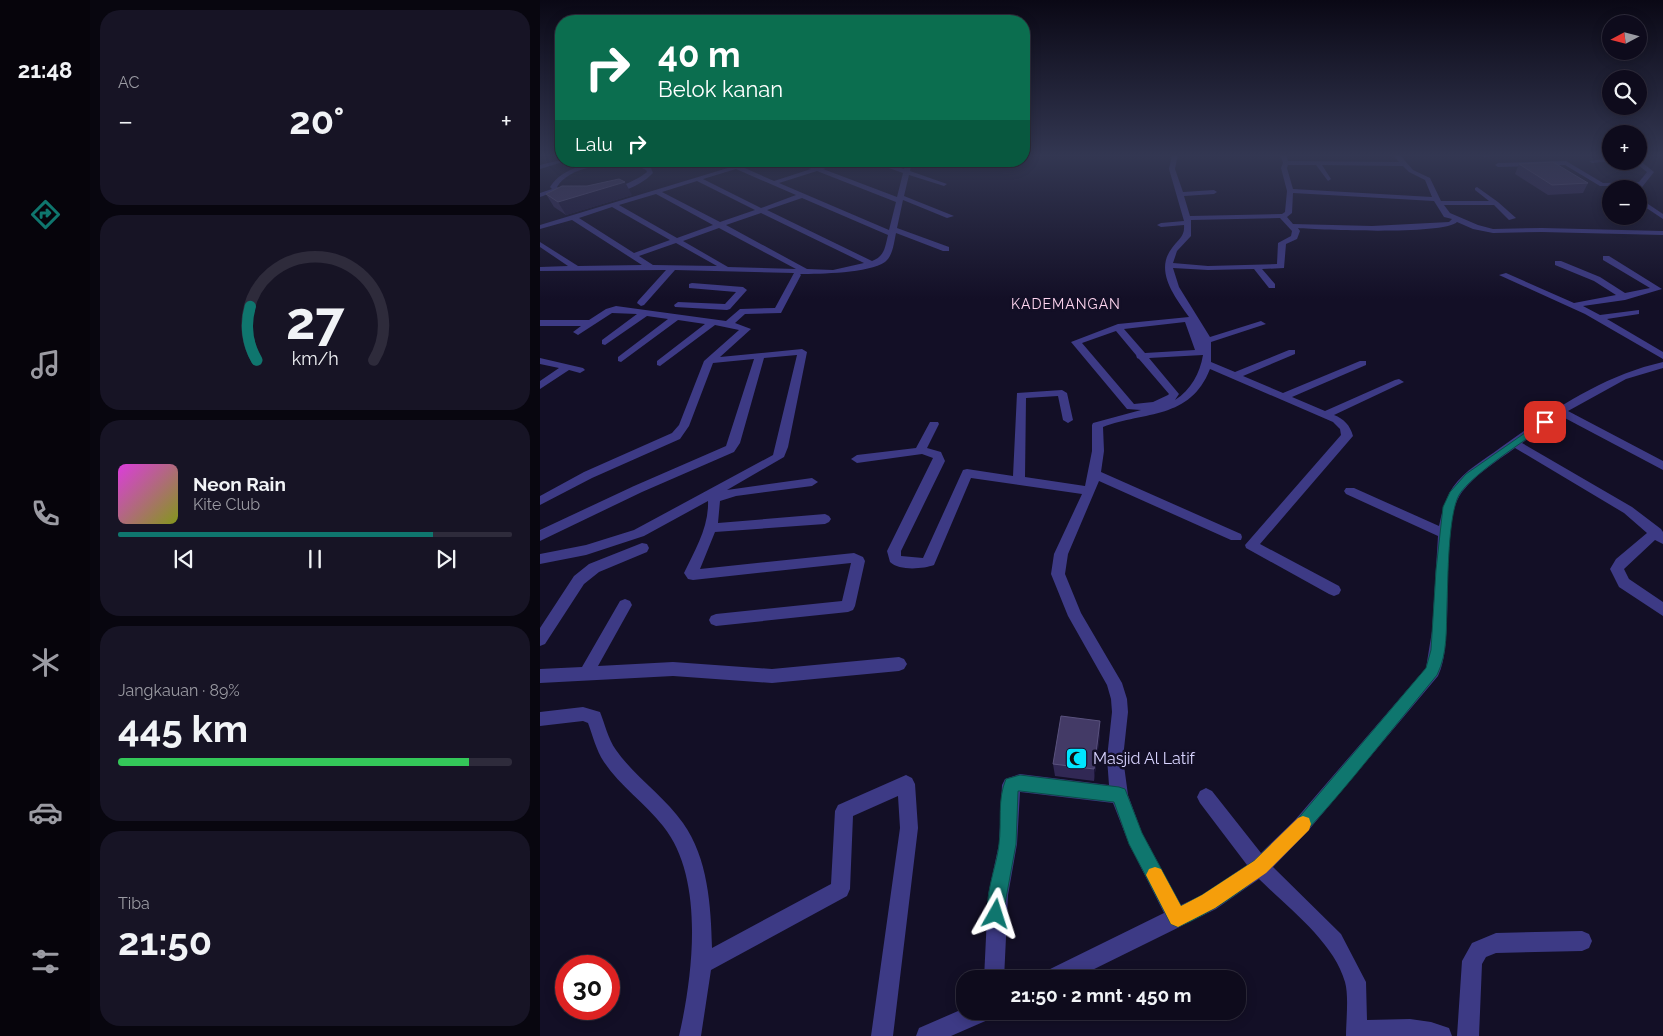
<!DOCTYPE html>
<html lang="id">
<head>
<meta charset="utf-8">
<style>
  body { margin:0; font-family:Raleway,sans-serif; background:#171425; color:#f1f3f6; height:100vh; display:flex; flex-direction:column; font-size:19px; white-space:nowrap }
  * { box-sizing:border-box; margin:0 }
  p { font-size:16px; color:#9b9ba3 }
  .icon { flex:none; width:28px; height:28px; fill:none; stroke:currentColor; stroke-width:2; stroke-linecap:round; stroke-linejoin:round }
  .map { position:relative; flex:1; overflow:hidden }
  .drawer { display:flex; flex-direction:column; gap:10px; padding:10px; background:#08060f; width:450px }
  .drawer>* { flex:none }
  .top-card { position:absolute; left:15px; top:15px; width:475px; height:152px; border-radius:20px; box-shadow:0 2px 12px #0003,0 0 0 1px #2e2b3b; background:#0b6e4f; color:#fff; overflow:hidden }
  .needle { width:32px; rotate:263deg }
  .tools { position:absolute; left:1062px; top:15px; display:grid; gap:10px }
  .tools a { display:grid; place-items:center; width:45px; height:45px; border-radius:50%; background:#0e0b1c; box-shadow:0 2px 12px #0003,0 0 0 1px #2e2b3b; font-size:25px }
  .speed { position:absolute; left:15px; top:955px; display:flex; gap:10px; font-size:25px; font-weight:700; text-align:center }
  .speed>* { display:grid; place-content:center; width:65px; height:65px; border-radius:50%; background:#0e0b1c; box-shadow:0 2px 12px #0003,0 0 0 1px #2e2b3b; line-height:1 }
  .speed .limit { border:8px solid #d22; background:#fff; color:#111 }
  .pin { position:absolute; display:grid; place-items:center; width:42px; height:42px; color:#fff; margin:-21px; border-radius:10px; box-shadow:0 2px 8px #0006 }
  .me { position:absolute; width:55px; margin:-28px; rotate:6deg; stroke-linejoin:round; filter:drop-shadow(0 0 4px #0008) }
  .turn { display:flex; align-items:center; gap:18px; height:105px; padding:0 20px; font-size:22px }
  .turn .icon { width:65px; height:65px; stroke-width:2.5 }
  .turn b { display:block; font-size:35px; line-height:42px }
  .then { display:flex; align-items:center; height:48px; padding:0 20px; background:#0003; gap:10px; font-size:19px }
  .big { font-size:38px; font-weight:700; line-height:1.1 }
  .drawer .card { flex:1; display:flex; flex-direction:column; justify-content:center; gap:8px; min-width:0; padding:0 18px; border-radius:20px; background:#171425 }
  .drawer .dial { align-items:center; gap:0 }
  .dial svg { height:130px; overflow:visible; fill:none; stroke:#2e2b3b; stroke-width:7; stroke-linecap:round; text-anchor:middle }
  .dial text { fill:#f1f3f6; stroke:none }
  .song { display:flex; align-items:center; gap:15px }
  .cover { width:60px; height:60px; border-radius:8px; background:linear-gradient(135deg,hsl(300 70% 55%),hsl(70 70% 35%)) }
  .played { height:5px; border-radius:2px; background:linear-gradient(90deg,#0f766e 80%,#2e2b3b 80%) }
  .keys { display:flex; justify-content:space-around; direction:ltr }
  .heat { display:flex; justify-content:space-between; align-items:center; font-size:28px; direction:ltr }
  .charge { height:8px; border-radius:4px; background:linear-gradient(90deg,#34c759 89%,#2e2b3b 0) }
  .trip { position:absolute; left:416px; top:970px; width:290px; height:50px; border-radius:20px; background:#0e0b1c; box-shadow:0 2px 12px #0003,0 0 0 1px #2e2b3b; font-weight:700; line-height:50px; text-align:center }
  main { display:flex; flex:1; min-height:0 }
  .dock { display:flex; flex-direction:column; width:90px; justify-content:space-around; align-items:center; background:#06040b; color:#9b9ba3 }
  .dock .icon { width:35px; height:35px }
  .dock .current { color:#0f766e }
  .dock b { font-size:22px; color:#f1f3f6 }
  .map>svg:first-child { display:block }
</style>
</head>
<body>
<main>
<nav class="dock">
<b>21:48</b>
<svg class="icon current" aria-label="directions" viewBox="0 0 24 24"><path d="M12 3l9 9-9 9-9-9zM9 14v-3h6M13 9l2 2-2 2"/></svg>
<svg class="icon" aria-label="music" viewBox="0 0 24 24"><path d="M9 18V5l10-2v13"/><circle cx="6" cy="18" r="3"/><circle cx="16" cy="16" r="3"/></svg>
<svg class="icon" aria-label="phone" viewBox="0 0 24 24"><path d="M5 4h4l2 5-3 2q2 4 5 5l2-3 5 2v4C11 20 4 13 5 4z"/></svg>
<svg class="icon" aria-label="climate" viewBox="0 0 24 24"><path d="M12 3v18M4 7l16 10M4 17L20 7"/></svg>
<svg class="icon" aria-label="car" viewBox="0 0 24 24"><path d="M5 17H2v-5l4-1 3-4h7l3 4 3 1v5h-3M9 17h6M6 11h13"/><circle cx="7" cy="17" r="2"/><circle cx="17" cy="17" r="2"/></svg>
<svg class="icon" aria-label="filters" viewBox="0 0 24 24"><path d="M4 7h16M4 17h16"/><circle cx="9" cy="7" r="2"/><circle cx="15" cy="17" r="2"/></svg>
</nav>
<section class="drawer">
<div class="card"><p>AC</p>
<div class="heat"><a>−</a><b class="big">20°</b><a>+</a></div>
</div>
<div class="card dial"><svg viewBox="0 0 100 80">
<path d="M14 69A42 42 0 1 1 86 69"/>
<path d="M14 69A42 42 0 0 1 10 36" stroke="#0f766e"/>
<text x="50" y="56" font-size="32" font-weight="700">27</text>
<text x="50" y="72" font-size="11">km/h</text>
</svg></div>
<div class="card">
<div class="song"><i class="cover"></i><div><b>Neon Rain</b><p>Kite Club</p></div></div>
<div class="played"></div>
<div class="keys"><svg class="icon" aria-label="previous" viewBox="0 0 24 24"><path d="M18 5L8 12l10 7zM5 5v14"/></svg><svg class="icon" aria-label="pause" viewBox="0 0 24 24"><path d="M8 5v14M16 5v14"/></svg><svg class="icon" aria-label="next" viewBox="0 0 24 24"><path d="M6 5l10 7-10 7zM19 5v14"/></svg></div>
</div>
<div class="card"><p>Jangkauan · 89%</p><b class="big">445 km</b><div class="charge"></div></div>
<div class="card"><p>Tiba</p><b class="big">21:50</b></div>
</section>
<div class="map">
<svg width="1123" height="1036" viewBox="0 0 1123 1036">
  <rect width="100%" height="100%" fill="#130f26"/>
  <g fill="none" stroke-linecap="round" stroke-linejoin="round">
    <g fill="#3d3a85" fill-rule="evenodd">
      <path d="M632 154H638L635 169 643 192 674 190 677 192 674 194 644 196 650 216 742 214 745 212 747 191 741 168 743 163 740 154H746L748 161 859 162 852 154H859L873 170 890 178 901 201H949L935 190V188L937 187 958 202 976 218 969 220 954 205H904L910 213 938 225 953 229 1002 228 1123 231V235L1002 232 953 233 933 229 917 222C904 235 782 230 758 228L760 231 757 239 746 244 744 268 722 269 735 284V288H729L714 269 668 270 633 268 639 287 670 337 721 321 726 324 671 342V362L695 372 749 350H755V354L703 376 743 393 820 361H826V365L752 397 785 411 855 380 859 379 864 382 794 415C804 419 810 425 813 436L720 544 799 586 801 590 799 594 794 596 789 594 706 548 705 545 801 435 800 429 793 422 670 369C650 420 605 411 563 427L564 451 561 472 701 534 702 537 701 540H691L559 481 528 554 525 574 541 613 582 683 587 699 588 712 583 758 588 795 602 833 641 905 662 895 707 865 660 803 657 797 660 791 666 788 672 791 721 853 755 820 886 668 892 631 898 536 806 494 804 491 806 488H814L899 526C902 512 905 499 913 487 925 470 944 460 960 448 1010 412 1061 376 1123 362V368L1086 379 1028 411 1123 461V470L1021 416 982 443 1092 507 1121 529 1123 532V544L1115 540 1084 569 1089 579 1123 602V616L1079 587 1070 569 1076 559 1107 533 1084 513 975 448C957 461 936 474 922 492 903 518 909 586 907 619 906 637 906 659 898 676L767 832 733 867 801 934 826 982 827 1020 870 1019 891 1022 909 1028 912 1036H806C806 1021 809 996 805 982 794 942 747 907 719 879L676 909 534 979H501L504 972 624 913 589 844 573 803 480 792 477 844 468 895 464 979H444L448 895 459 844 462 785 465 779 480 774 569 785 567 758 572 712 571 699 567 685 528 616 511 574 514 554 542 494 431 478 394 565C383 569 359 571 350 562L347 551 393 458 382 454 317 463 311 459 317 455 376 448 390 422H398L399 424 387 448 401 452 405 461 361 551V556L383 558 423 470 427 469 473 476 477 393 522 390 527 393 533 420 528 423 523 420 518 396 486 398 485 477 545 486 552 451V425L553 423 601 410 587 409 531 342 578 324 649 317C635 297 614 271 632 248 638 239 645 237 644 225L621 227 617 225 621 223 644 221 629 169ZM748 165H776L788 181 791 179 782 165 863 166 869 172 885 180 892 197 753 189 747 168ZM753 193 894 201 904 217 912 219 909 222 832 226 753 224 747 217 752 213ZM740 218 752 231 751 236 738 243 737 264 668 266 633 263 637 251 651 236V220ZM645 322 655 350 605 353 584 329ZM576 331 596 355 597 358 599 359 629 394 628 395 613 402 594 404 542 343ZM663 355C660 373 651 390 635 400L639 394 609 358Z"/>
      <path d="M960 154 944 157 941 155V154Z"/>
      <path d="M1071 158V161H1073L1052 163 1049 161Z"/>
      <path d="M21 160 26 161 0 169V165Z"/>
      <path d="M1099 160 1114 172 1099 191V189H1094L1096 186H1060L1025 165 958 167 955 165 958 163 1026 161 1063 183 1099 182 1107 172 1093 161Z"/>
      <path d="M71 161H97L111 168 113 173C95 192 59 199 33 197 27 197 20 193 15 193 11 192 4 196 0 197V193L12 189 10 187C23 167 49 163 71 161ZM85 164 96 165 106 170 107 172C87 188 38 203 17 187 30 166 63 165 85 164Z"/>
      <path d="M180 161H189L234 181 271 169 254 161C263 161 270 166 277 167 285 167 295 161 305 161L283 169 357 197 363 173 329 161H339L364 169 366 161H372L370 171 407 184 404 186 369 175 364 196 414 216 407 218 363 200 357 228 409 247V251H403L356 233C354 242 353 256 345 262 329 273 280 274 260 274L261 275 241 313 205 314 195 323 211 329 180 357 262 349 267 352 248 447 244 457 187 490 272 478 278 482 272 486 196 496 180 501 178 523 285 514 289 516 291 519 289 522 285 524 175 532 160 569 314 553 323 557 325 561 315 606 313 610 308 612 176 626 171 624 169 620 171 616 176 614 302 601 311 563 153 580 148 579 144 573C155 550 169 527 168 501L104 536 46 555 0 564V554L46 545 94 530 233 455 257 355 224 358 200 443 194 452 102 492 0 541V530L94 486 186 446 214 359 173 363 149 426 140 439 52 478 0 505V496L44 472 132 433 139 425 164 361 199 330 175 325 120 366 117 365V361L165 324 138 320 81 362 78 361V357L128 319 107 316 65 345 62 344V340L97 314 72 313 38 335 33 332 41 326H0V320H49L66 309 76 306 186 321 200 309 235 308 254 273 135 270 104 305 101 306 97 303 98 301 126 270 0 271V267L28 266 0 247V242L38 266 102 265 32 220 0 229V225L191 167ZM196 169 256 195 221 208 163 179ZM277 171 356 202 349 230 239 183ZM157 181 215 210 180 222 122 192ZM116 194 173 225 137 238 79 205ZM262 198 348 235C345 247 345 256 332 261L227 210ZM72 207 130 240 94 253 39 218ZM221 213 324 263 293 270 267 269 186 225ZM179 228 256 269 188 267 143 241ZM136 243 177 266 113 265 99 256Z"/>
      <path d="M1099 198 1123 214V219L1099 203Z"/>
      <path d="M1063 256H1069L1122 289 1085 300 1043 306 1060 315 1099 310V314L1067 319 1123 352V359L1045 314 959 275 966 273 1034 303 1076 295 1054 281 1015 265V261H1021L1060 277 1085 293 1110 288 1063 260Z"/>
      <path d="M152 283 203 287 207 290 190 309 187 310 135 307 134 305 138 302 185 304 196 292 149 288V284Z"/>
      <path d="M0 358 43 368 45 370 40 373 29 370 0 389V381L19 368 0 364Z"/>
      <path d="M102 543 107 544 109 548 107 552 59 572 44 584 5 644 0 646V628L34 576 49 564Z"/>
      <path d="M85 599 90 601 92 605 58 666 133 662 232 669 359 657 364 659 367 664 364 669 359 671 232 683 133 676 0 683V669L42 667 80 601Z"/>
      <path d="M43 707 60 712C65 724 68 739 76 750 95 777 124 796 143 823 168 858 171 906 172 948L291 884 295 811 298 805 366 775 372 778 375 784 378 828 353 1036H331L360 828 358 796 313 816 310 889 307 896 171 970 161 1036H139C153 975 165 878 123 826 105 803 80 786 64 762 56 750 53 736 48 723L43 721 0 726V712Z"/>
      <path d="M1042 931 1049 934 1052 941 1049 948 1042 951 956 953 946 957 942 964 939 1036H917L922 961 932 943 956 933Z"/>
      <path d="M425 1008V1011H453L450 1019 411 1036H376L379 1028Z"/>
    </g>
  </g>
  <g fill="#312854">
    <path d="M979 164 1048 183 1043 193 1008 195 975 174Z"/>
    <path d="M6 194 92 195 26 215 14 207Z"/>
    <path d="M560 734 554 781 515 776 513 764Z"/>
  </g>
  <g fill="#1d163a">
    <path d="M85 182 92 195 26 215 18 202Z"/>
    <path d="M560 721V734L554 781V769Z"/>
  </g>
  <g fill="#433a66" stroke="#5a527e">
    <path d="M1013 162 1048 183 1012 185 979 164Z"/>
    <path d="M79 179 85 182 18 202 6 194 22 186H47Z"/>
    <path d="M521 716 560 721 554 769 513 764Z"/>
  </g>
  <linearGradient id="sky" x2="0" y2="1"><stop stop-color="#0a0815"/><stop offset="0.52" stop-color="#333752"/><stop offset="1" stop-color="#333752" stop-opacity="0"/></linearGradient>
  <rect width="1123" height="299" fill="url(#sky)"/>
  <path fill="#0f766e" stroke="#0a4d48" d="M1005 419 1008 420V424C986 440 932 474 919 495 908 515 908 579 907 604 906 628 908 653 897 675 870 708 842 742 815 775 764 836 713 895 638 927L631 924 589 844 574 802 480 791H478L476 844 462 920 456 923 450 920C442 900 457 866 459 844 462 823 457 800 466 779L480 775 579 787 585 789 602 833 641 906 662 895 714 861 756 821 886 668 891 650 896 570 903 507 910 492 926 474Z"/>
  <path fill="#f59e0b" d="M763 816 769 818 771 824 769 830 726 873 675 908 638 927 631 924 606 875 609 869 615 867 621 869 641 906 662 895 714 861 758 818Z"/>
  <defs>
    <symbol id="mosque-square" viewBox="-11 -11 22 22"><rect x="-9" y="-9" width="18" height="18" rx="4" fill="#00e5ff" stroke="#130f26"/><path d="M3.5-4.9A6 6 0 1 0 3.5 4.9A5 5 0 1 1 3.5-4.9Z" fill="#111"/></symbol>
  </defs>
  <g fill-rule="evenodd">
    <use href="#mosque-square" x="524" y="746" width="25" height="25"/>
  </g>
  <g text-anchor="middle" stroke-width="5" stroke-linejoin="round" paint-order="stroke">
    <g font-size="14" letter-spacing="1" fill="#ffd6f0" stroke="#130f26">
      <text x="526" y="309">KADEMANGAN</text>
    </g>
    <g font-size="16" fill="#d9d4ff" stroke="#130f26" text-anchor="start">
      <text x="553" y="764">Masjid Al Latif</text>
    </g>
  </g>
</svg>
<div class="tools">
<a><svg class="needle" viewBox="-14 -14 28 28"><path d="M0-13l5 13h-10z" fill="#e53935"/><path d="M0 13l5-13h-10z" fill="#9b9ba3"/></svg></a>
<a><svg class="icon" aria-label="search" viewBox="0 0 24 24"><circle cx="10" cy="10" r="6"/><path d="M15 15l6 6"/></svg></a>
<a>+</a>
<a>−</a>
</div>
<div class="speed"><div class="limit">30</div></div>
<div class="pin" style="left:1005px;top:422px;background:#d93025"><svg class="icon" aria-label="arrive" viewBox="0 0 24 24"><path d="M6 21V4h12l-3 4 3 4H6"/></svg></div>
<svg class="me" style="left:456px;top:914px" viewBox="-20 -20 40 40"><path d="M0-17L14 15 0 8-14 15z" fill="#0f766e" stroke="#fff" stroke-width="4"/></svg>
<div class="trip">21:50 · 2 mnt · 450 m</div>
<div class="top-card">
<div class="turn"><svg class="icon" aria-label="right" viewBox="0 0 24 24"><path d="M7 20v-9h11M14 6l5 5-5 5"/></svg><div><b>40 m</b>Belok kanan</div></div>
<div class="then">Lalu<svg class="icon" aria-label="right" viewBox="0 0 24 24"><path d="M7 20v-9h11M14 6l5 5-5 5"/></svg></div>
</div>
</div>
</main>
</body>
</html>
